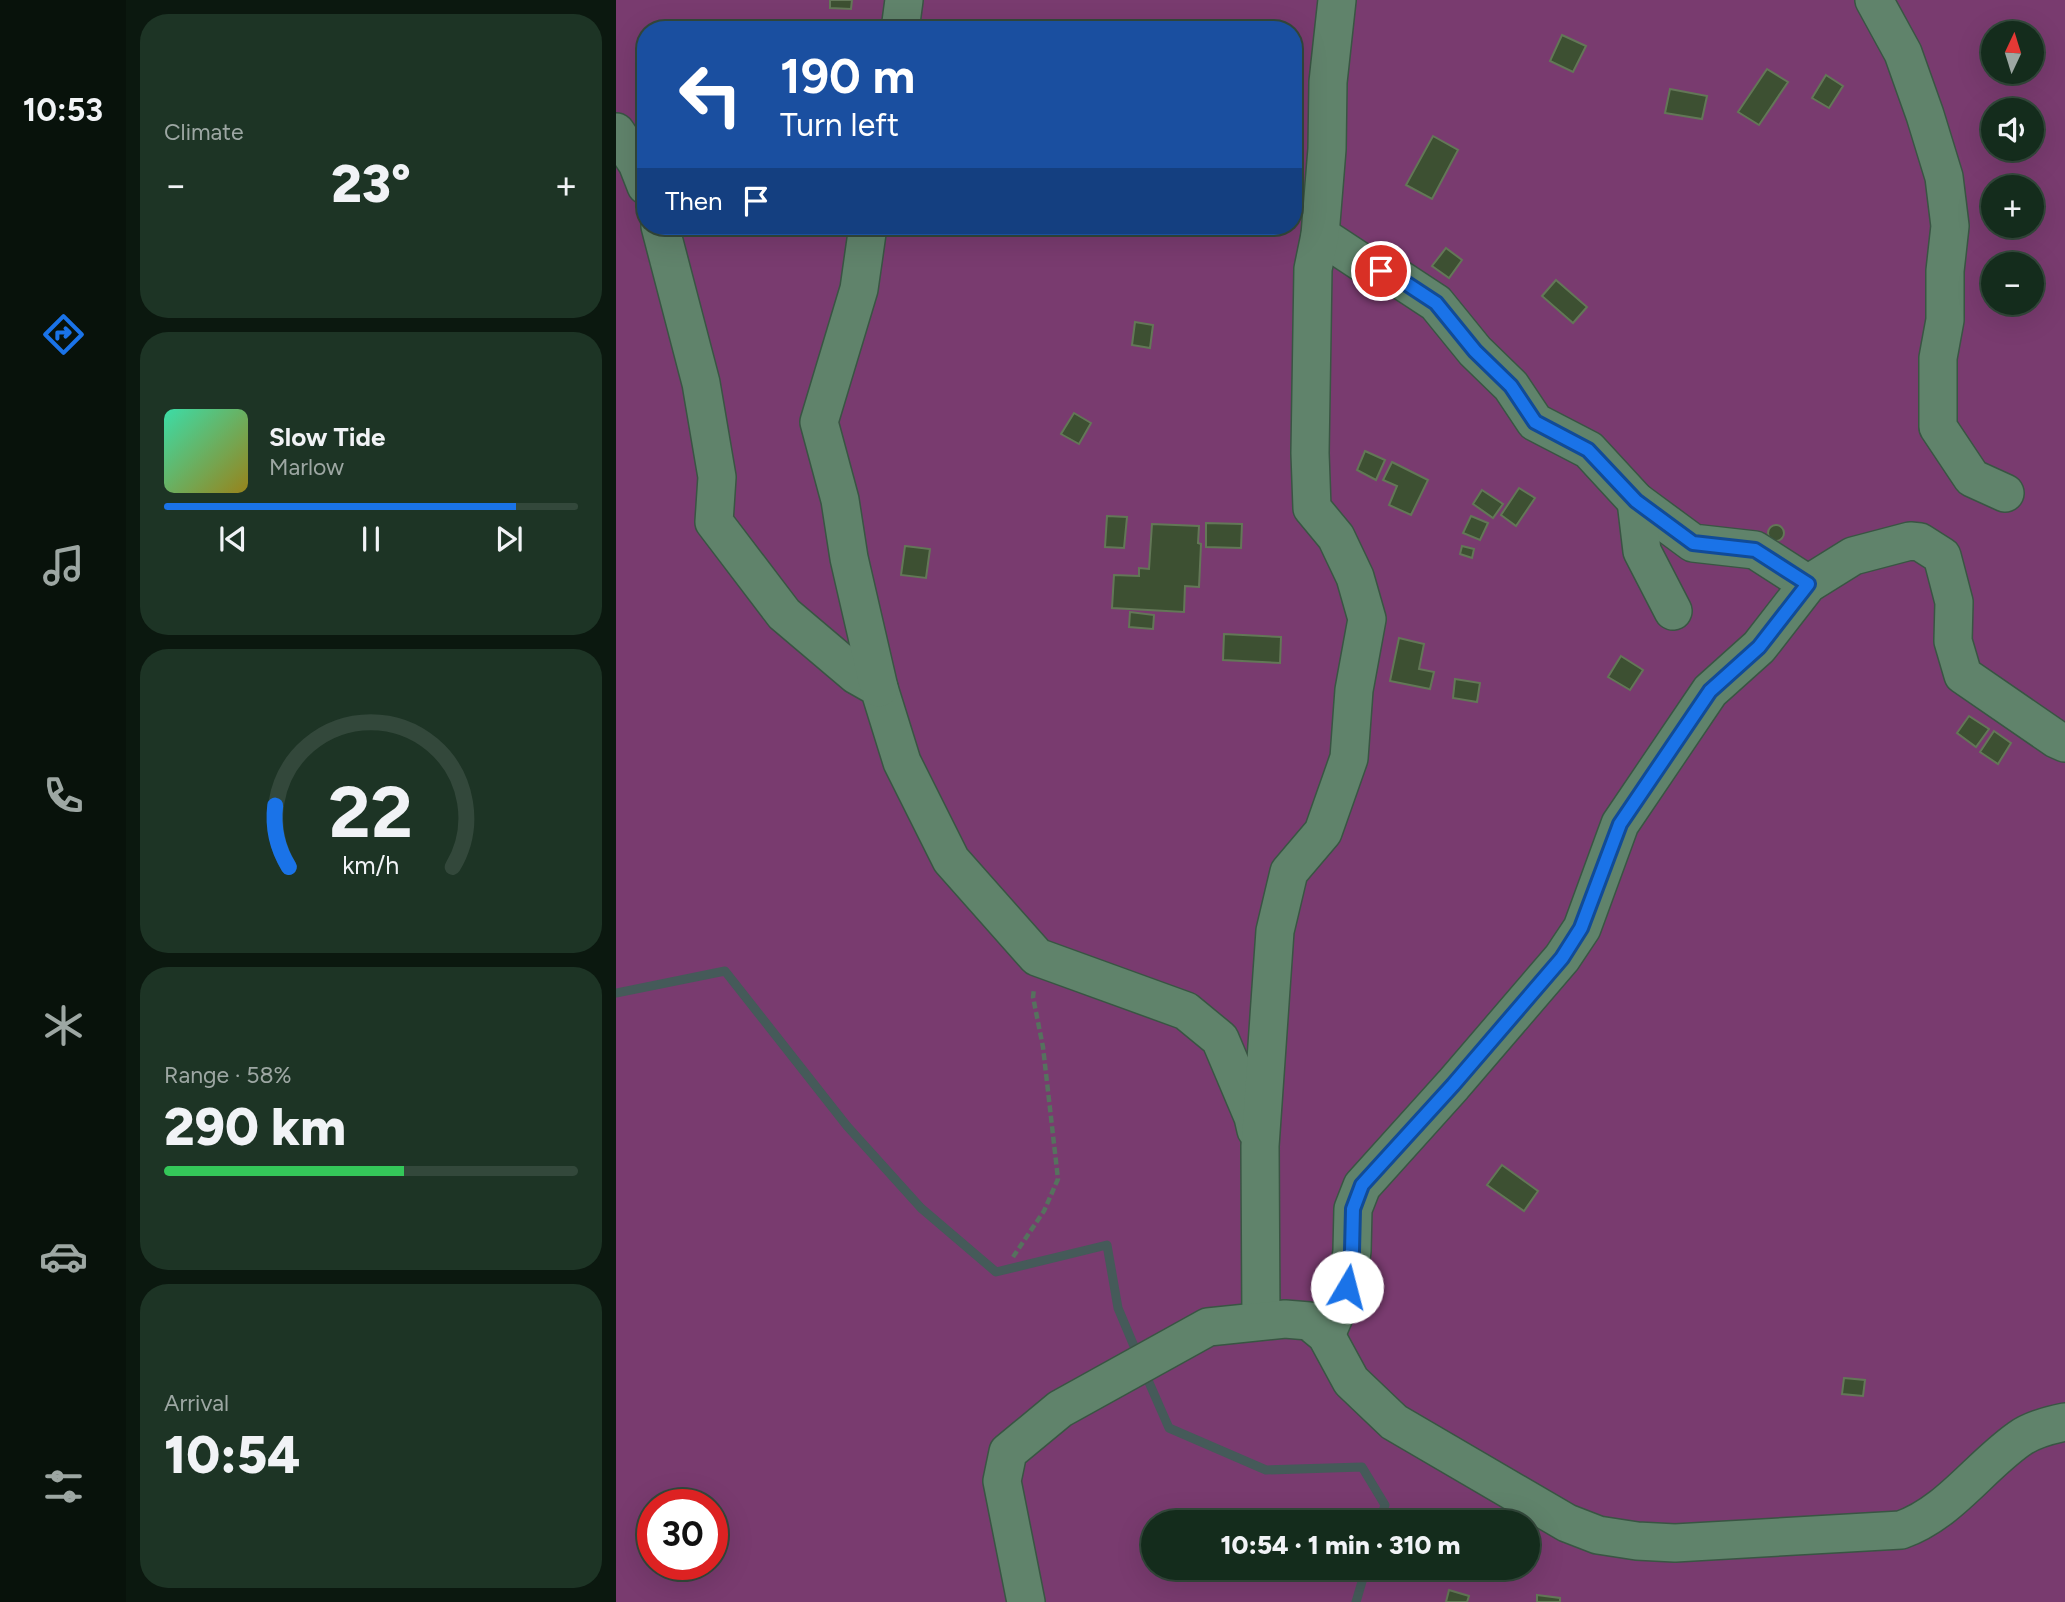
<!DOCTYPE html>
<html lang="en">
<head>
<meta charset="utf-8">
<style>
  body { margin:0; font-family:Figtree,sans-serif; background:#1d3425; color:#f1f3f6; height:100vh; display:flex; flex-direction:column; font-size:26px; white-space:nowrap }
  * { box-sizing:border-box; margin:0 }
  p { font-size:23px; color:#9da7a3 }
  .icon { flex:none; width:38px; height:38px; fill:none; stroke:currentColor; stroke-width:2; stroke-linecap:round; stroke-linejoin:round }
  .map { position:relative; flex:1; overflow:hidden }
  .side { display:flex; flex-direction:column; gap:14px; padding:14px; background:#0b180f; width:490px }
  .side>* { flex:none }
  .guide { position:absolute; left:21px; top:21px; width:665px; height:214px; border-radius:28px; box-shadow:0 7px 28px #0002,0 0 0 2px #33483b; background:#1a4fa0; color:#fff; overflow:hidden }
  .needle { width:46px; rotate:4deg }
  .buttons { position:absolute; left:1365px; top:21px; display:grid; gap:14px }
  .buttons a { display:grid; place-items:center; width:63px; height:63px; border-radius:50%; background:#142c1c; box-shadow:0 7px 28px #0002,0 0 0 2px #33483b; font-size:35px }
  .speed { position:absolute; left:21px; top:1489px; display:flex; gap:14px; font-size:35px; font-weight:700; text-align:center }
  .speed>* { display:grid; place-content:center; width:91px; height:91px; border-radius:50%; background:#142c1c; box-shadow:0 7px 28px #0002,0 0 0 2px #33483b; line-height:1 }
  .speed .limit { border:10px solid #d22; background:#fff; color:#111 }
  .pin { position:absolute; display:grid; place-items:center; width:60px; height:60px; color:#fff; margin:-30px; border:4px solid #fff; border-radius:50%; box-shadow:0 2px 7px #0007 }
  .me { position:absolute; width:77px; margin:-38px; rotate:8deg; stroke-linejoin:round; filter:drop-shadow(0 0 5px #0008) }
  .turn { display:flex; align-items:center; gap:24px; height:147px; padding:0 28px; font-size:32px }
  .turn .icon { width:91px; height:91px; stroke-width:2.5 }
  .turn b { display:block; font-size:49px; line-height:60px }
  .then { display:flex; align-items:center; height:66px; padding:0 28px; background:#0003; gap:14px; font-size:26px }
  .big { font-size:52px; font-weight:800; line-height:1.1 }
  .side .card { flex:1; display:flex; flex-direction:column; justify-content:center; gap:10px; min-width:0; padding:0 24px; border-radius:28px; background:#1d3425 }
  .side .dial { align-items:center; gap:0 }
  .dial svg { height:182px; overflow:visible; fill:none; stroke:#33483b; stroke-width:7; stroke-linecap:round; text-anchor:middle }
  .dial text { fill:#f1f3f6; stroke:none }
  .song { display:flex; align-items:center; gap:21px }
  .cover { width:84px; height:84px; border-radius:10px; background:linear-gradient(135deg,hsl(160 70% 55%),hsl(50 70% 35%)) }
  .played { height:7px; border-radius:4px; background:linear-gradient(90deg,#1a73e8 85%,#33483b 85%) }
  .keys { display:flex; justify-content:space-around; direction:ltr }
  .heat { display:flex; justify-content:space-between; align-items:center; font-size:38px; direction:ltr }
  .charge { height:10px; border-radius:5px; background:linear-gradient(90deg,#34c759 58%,#33483b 0) }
  .trip { position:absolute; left:525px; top:1510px; width:399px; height:70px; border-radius:35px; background:#142c1c; box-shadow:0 7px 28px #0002,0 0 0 2px #33483b; font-weight:800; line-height:70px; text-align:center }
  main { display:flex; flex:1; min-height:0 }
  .menu { display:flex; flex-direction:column; width:126px; justify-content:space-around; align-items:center; background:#08120b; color:#9da7a3 }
  .menu .icon { width:49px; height:49px }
  .menu .active { color:#1a73e8 }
  .menu b { font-size:32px; color:#f1f3f6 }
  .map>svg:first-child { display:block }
</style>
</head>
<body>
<main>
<nav class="menu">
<b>10:53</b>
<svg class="icon active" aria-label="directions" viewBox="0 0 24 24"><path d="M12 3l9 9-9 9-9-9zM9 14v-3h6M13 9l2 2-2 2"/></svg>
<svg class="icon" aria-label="music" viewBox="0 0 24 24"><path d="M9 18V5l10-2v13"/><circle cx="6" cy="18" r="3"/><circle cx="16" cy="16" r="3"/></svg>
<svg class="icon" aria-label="phone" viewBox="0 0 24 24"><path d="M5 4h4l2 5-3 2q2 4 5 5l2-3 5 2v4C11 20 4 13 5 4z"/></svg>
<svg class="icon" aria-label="climate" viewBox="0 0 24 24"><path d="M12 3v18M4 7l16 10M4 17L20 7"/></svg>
<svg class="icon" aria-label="car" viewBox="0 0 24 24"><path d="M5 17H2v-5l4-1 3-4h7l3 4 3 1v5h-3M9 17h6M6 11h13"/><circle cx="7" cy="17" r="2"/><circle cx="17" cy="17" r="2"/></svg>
<svg class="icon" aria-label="filters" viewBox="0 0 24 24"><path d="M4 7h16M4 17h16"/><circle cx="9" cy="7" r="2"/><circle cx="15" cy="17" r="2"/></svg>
</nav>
<section class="side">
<div class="card"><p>Climate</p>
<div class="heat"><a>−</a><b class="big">23°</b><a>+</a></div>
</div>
<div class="card">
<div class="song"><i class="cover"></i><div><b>Slow Tide</b><p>Marlow</p></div></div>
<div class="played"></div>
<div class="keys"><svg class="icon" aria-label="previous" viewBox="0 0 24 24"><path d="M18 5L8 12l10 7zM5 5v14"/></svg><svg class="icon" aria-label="pause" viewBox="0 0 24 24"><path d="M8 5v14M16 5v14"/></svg><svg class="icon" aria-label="next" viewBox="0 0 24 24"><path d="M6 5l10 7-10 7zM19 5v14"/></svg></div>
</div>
<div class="card dial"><svg viewBox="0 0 100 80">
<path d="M14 69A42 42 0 1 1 86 69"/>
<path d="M14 69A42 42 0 0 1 8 42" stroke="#1a73e8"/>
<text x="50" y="56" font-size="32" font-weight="700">22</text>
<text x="50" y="72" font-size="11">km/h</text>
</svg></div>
<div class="card"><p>Range · 58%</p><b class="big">290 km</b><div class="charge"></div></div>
<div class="card"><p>Arrival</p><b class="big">10:54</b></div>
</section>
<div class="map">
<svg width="1449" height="1602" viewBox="0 0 1449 1602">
  <rect width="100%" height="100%" fill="#1a3a25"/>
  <path fill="#793b6f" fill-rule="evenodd" d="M0 0H1449V1602H0ZM30 30H677V226H30ZM1377 33H1416V72H1377ZM1377 110H1416V149H1377ZM1377 187H1416V226H1377ZM1377 264H1416V303H1377ZM37 1505H96V1564H37ZM537 1522H912V1568H537Z"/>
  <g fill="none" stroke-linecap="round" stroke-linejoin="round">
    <g stroke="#455a59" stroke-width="9">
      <path d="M0 993 109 971 231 1126 305 1208 380 1272 491 1245 502 1308 523 1358"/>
      <path d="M528 1371 553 1428 650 1470 746 1467 769 1505 763 1522"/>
      <path d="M740 1602 750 1568"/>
    </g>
  </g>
  <g fill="#3d5032" stroke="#637757" stroke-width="2">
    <path d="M214 0H236L235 9 214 8Z"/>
    <path d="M946 35 970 46 957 72 934 61Z"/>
    <path d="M1151 69 1172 82 1143 125 1122 112Z"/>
    <path d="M1210 75 1227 86 1213 108 1196 98Z"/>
    <path d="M1054 89 1091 96 1086 119 1049 113Z"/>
    <path d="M817 136 842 150 816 199 790 185Z"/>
    <path d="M611 226H634L633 232 611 230Z"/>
    <path d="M830 248 846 260 833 278 816 266Z"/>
    <path d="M940 280 971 307 957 323 926 296Z"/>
    <path d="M519 322 537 325 534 348 516 345Z"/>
    <path d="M458 413 475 423 463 444 445 434Z"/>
    <path d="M749 451 769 460 760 480 741 470Z"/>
    <path d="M776 462 812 480 795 515 773 505 781 486 767 480Z"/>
    <path d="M903 488 919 498 900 526 885 515Z"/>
    <path d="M866 490 887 504 877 518 857 504Z"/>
    <path d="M491 516 511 517 508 548 489 547Z"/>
    <path d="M855 516 872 523 864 540 847 533Z"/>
    <path d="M590 523 626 524 625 548 590 547Z"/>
    <path d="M536 524 583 526 582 543 585 544 583 587 569 586 568 612 496 608 498 575 523 576V568L533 569Z"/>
    <circle cx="1160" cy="533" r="8"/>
    <path d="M289 546 314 549 310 578 285 575Z"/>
    <path d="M846 546 858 549 856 558 844 554Z"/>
    <path d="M514 612 538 615 537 629 513 627Z"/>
    <path d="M608 634 665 637 664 663 607 660Z"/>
    <path d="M783 638 808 644 803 669 818 672 814 689 774 681Z"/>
    <path d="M1005 656 1027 670 1014 690 992 677Z"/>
    <path d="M839 679 864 683 861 702 837 698Z"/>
    <path d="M1353 716 1373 729 1360 747 1341 733Z"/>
    <path d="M1378 731 1395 743 1382 764 1364 752Z"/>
    <path d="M886 1165 922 1191 908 1211 871 1185Z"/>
    <path d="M1228 1378 1249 1380 1247 1396 1226 1394Z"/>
    <path d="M833 1590 853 1596 851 1602H830Z"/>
    <path d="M921 1595 944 1598V1602H921Z"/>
  </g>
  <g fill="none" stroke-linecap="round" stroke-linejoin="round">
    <defs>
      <g id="minor">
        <path d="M1258 0 1287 53 1309 115 1328 177 1334 226 1329 271V320L1322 358V427L1356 478 1389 493"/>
        <path d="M284 30 288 0"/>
        <path d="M0 132 21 163 30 186"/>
        <path d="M44 226 85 383 101 477 98 522 168 614 240 675 263 688 286 762 335 860 421 957 570 1011 604 1039 637 1117 640 1130"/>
        <path d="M252 226 243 289 203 422 224 500 233 558 263 688"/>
        <path d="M704 235 748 264 782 278 820 303 859 351 895 386 919 422 973 450 1020 501 1077 543 1139 550 1192 584"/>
        <path d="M1020 501 1026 551 1057 611"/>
        <path d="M645 1321 644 1146 659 931 673 872 707 832 733 758 738 690 751 619 739 577 720 537 696 508 694 453 697 269 704 235 711 149 712 82 721 0"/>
        <path d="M710 1335 731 1287 736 1251 737 1209 746 1186 837 1085 946 958 966 928 1004 824 1094 691 1143 647 1192 584 1237 556 1294 541 1304 542 1326 556 1338 602 1337 641 1347 675 1440 739 1449 743"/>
        <path d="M410 1602 386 1481 392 1452 444 1409 592 1327 669 1319 693 1321 710 1335 735 1381 778 1422 951 1523 982 1535 1021 1541 1059 1543 1285 1530C1333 1513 1362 1468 1403 1439 1415 1430 1434 1425 1449 1422"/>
      </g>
    </defs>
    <use href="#minor" stroke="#395543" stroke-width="40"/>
    <path stroke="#56715e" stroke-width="4.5" stroke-dasharray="7 3.5" stroke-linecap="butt" d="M397 1257 428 1211 442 1179 427 1047 417 997 418 989"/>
    <use href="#minor" stroke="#60836b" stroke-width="37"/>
  </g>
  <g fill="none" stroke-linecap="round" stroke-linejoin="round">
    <defs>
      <path id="route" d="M731 1287 736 1251 737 1209 746 1185 837 1085 946 958 965 928 1004 824 1094 691 1143 647 1192 584 1139 550 1077 543 1020 501 972 450 919 422 895 386 859 351 820 303 782 278 765 271"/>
    </defs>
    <use href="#route" stroke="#114b97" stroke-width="18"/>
    <use href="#route" stroke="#1a73e8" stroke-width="12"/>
  </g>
</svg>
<div class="buttons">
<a><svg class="needle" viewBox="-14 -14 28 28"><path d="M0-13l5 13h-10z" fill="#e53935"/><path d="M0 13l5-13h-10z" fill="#9da7a3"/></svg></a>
<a><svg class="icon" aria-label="sound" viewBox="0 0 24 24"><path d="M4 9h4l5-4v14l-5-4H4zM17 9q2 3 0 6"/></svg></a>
<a>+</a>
<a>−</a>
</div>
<div class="speed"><div class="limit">30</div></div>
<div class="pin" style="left:765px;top:271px;background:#d93025"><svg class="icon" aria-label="arrive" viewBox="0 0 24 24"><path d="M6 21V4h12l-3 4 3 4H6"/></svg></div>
<svg class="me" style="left:731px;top:1287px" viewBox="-20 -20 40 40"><circle r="19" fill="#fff"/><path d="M0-13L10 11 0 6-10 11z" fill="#1a73e8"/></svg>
<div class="trip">10:54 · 1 min · 310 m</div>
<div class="guide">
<div class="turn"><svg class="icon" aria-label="left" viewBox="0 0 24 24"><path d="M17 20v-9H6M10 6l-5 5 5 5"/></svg><div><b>190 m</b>Turn left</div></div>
<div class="then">Then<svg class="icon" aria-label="arrive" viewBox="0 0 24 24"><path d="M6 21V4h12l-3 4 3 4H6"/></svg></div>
</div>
</div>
</main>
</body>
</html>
